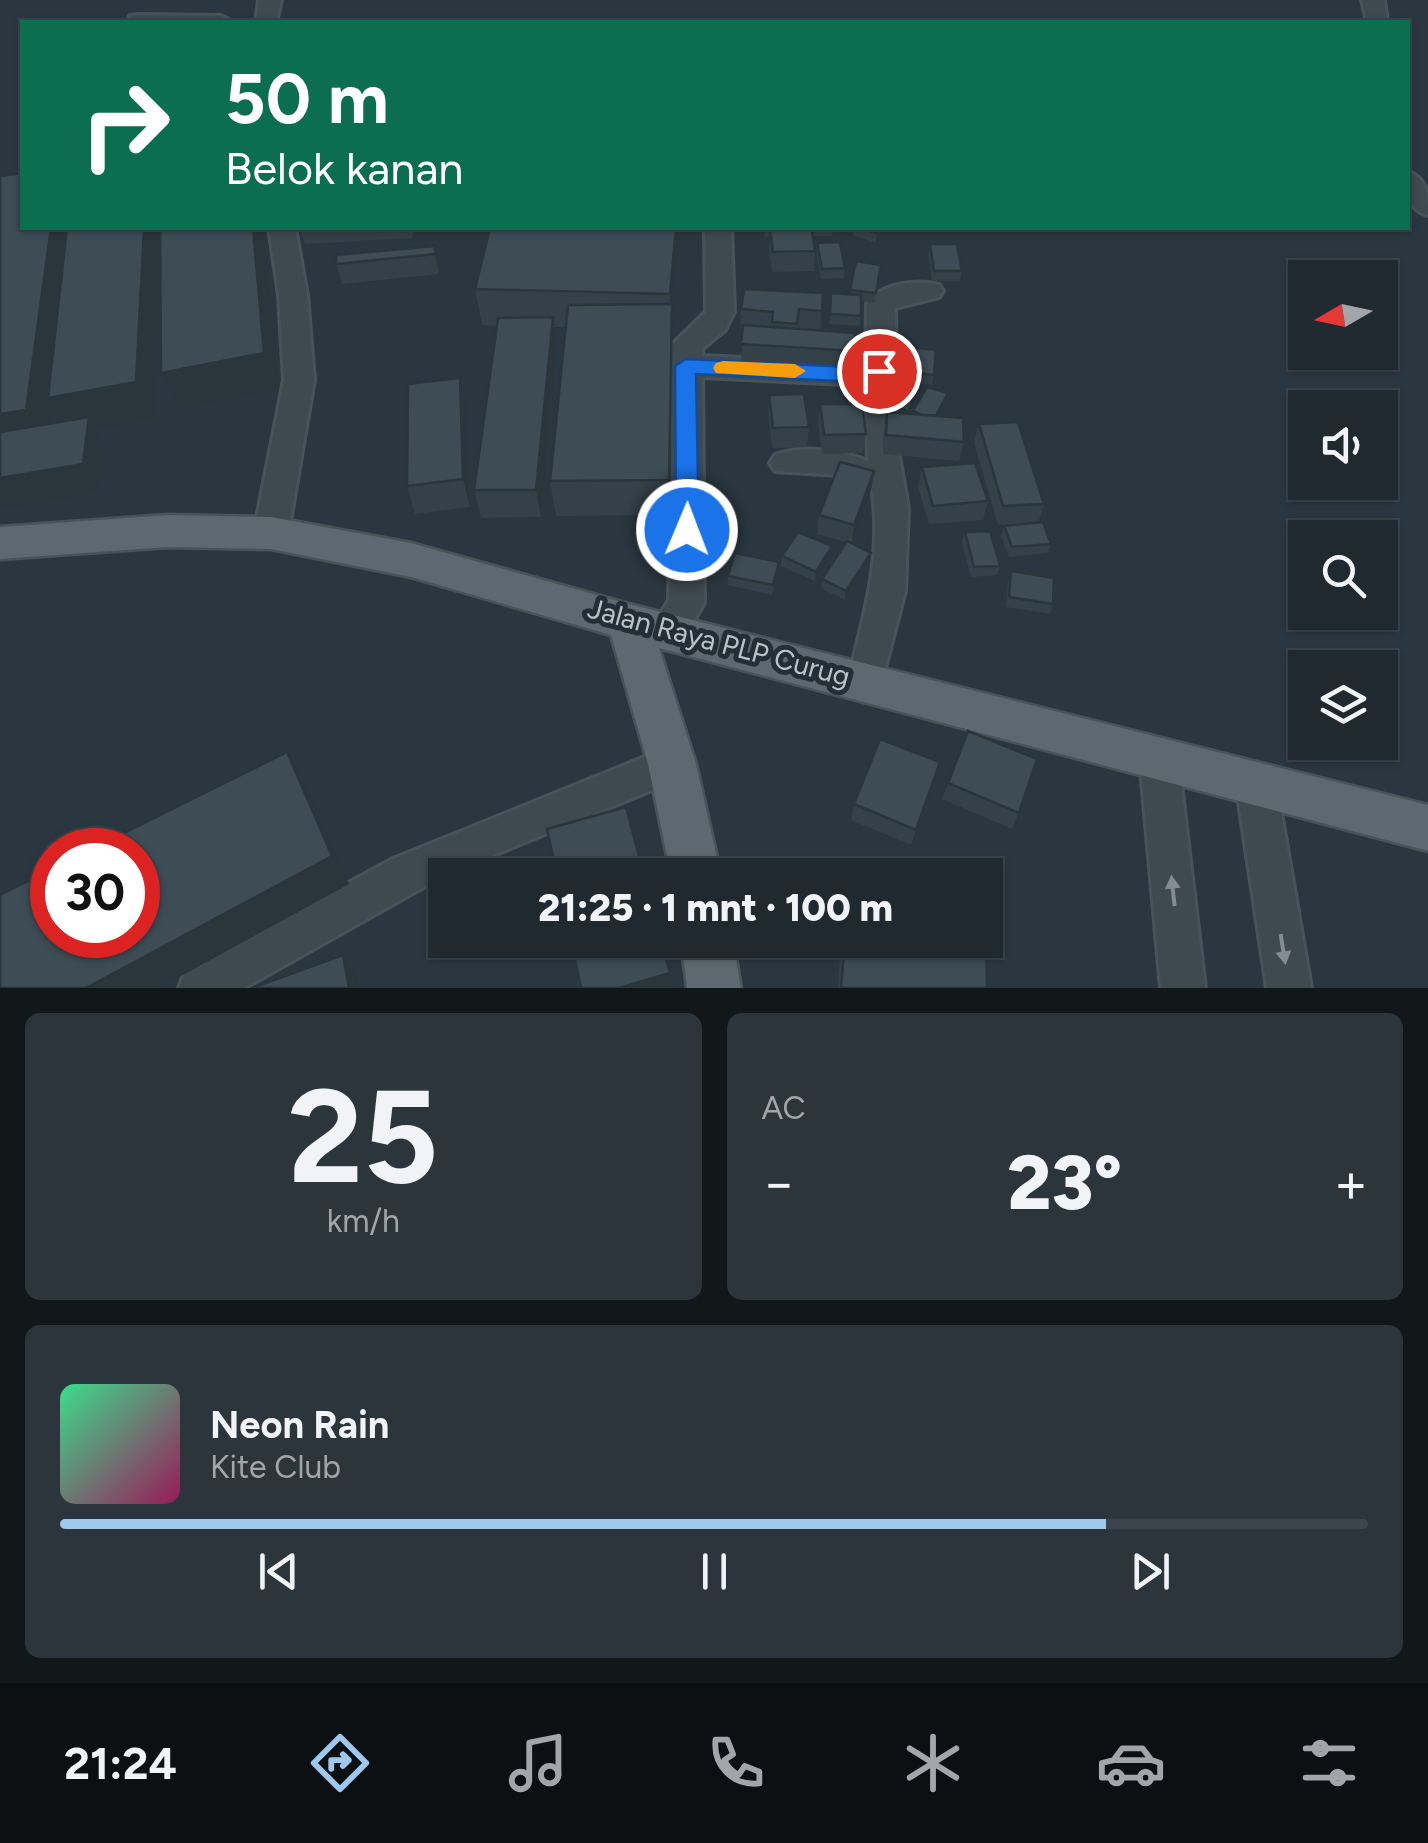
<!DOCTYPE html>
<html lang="id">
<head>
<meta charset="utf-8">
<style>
  body { margin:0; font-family:Figtree,sans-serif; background:#2d353c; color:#f1f3f6; height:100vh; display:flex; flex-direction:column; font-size:38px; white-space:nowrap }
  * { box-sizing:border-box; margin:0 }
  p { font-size:32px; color:#a2a6ab }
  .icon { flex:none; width:55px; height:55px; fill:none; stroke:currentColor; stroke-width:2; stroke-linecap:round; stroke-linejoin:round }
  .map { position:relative; height:988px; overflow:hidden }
  .side { display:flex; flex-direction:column; gap:25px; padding:25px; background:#12171a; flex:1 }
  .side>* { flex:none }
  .hud { position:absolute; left:20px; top:20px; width:1390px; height:210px; border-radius:0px; box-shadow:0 2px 8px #0004,0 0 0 2px #3d454c; background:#0b6e4f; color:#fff; overflow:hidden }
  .needle { width:65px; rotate:261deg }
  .buttons { position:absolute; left:1288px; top:260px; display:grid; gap:20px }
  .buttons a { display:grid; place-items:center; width:110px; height:110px; border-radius:0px; background:#202930; box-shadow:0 2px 8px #0004,0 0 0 2px #3d454c; font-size:50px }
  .speed { position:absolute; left:30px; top:828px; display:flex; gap:20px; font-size:50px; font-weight:700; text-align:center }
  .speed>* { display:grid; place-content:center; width:130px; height:130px; border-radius:50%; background:#202930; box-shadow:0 2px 8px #0004,0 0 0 2px #3d454c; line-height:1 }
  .speed .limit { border:15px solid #d22; background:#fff; color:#111 }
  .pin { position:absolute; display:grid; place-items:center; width:85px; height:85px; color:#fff; margin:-42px; border:5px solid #fff; border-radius:50%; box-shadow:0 2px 10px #0007 }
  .me { position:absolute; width:110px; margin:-55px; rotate:1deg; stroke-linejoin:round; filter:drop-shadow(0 0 8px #0008) }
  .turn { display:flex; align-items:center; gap:35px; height:210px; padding:0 40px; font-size:45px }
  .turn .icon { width:130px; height:130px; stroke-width:2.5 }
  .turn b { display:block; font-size:70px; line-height:85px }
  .big { font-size:75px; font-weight:800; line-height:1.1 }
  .side .card { flex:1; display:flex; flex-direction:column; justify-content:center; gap:15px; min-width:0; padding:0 35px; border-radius:15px; background:#2d353c }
  .side .dial { align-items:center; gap:0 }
  .dial b { font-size:130px; line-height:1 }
  .song { display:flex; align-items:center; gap:30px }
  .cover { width:120px; height:120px; border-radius:15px; background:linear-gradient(135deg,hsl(150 70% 55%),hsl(330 70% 35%)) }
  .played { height:10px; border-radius:5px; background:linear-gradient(90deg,#9ec9ed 80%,#3d454c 80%) }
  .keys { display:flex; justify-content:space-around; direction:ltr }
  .heat { display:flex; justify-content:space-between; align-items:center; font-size:55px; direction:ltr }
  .side .tiles { flex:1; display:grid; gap:25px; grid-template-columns:1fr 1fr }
  .card:last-child { grid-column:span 2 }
  .trip { position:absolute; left:428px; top:858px; width:575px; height:100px; border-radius:0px; background:#202930; box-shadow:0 2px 8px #0004,0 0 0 2px #3d454c; font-weight:800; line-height:100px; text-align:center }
  .tab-bar { display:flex; height:160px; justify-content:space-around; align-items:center; background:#0d1013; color:#a2a6ab }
  .tab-bar .icon { width:70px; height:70px }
  .tab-bar .selected { color:#9ec9ed }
  .tab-bar b { font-size:45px; color:#f1f3f6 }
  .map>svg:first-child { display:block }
</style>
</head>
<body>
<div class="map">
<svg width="1428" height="988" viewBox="0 0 1428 988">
  <rect width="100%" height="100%" fill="#2a3740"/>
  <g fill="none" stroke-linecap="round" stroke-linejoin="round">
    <defs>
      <g id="minor">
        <path d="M259 0H281L276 22H256Z"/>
        <path d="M1362 0H1384L1387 22H1367Z"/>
        <path d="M138 15 221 16 232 22H128L130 16Z"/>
        <path d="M1408 172C1428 178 1428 197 1428 215 1407 210 1407 190 1408 172Z"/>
        <path d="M269 228H295L307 295 314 380 288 533 283 542 271 546 259 542 254 533 284 380 279 295Z"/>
        <path d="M705 228H731L734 312 725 330 702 349V356L866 364 867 304C880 284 917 279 939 285L943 291 939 297 895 308 897 444 908 508 905 591 879 691 866 696 853 691 848 680C864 618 883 553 872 488L839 475 775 471 770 463 775 455C804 445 840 450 868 461L866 385 702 377 704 603 681 642 668 646 655 642 650 631 669 600 672 345 706 312Z"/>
        <path d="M1159 741 1173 747 1178 759 1205 988H1161L1140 759 1145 747Z"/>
        <path d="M672 746 686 752 691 764 686 776 445 875 244 988H179L185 972 393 859Z"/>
        <path d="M1256 765 1270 770 1276 783 1311 988H1267L1236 783 1242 770Z"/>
      </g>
      <g id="major">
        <path d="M168 515 271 517 411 543 629 604 1428 805V851L659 648 696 764 721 875H671L648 764 611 635 411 577 271 549 168 547 0 559V527Z"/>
        <path d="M681 940H733L741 988H687Z"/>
      </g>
    </defs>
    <use href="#minor" stroke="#485259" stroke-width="6"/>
    <use href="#major" stroke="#485259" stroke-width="5"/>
    <use href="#minor" fill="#3e4950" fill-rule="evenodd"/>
    <use href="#major" fill="#5d6870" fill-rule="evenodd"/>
  </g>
  <g fill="#344149">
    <path d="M300 228H414L412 238 305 244Z"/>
    <path d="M680 228 672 320 670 515 556 516 550 481 566 327H554L557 346 541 517 481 518 474 490 497 326 482 325 475 289Z"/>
    <path d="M764 228H833L832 236H813L815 251 814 271 772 272 769 250 770 237H765Z"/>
    <path d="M854 228H887L876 243 853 235Z"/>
    <path d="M817 243 845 268 844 278 821 279 816 253Z"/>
    <path d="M930 244 962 271 960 281H932L928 254Z"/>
    <path d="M435 246 439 265V274L342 284 336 264Z"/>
    <path d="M856 261 881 265 874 303 861 301 860 326 829 324 831 293 850 294Z"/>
    <path d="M823 293 820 330 854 351 852 371 741 363 743 329H740L741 309Z"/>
    <path d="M899 346 934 375 932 385 918 383 910 414H913V411L948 393 945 403 939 416 964 442 959 461 883 454 884 431 887 412 897 381 895 380Z"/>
    <path d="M769 395 809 427 807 447 772 448 768 414Z"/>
    <path d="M820 404 866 434 863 453 822 454 818 423Z"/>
    <path d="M467 407 470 507 415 514 407 486Z"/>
    <path d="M979 424 1044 504 1038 523 1051 544 1048 553 1009 557 1001 536 1004 526 1032 524 998 525 974 443Z"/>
    <path d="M922 467 988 501 983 520 929 524 918 486Z"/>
    <path d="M874 471 871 490 852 543 871 553 869 562 845 600 821 588 822 579 846 542 817 534 819 515Z"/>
    <path d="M965 532 1000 566 997 575 971 577 962 542Z"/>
    <path d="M782 556H831L815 581 781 566Z"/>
    <path d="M779 562 778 572 772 595 728 585V576Z"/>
    <path d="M1011 571 1053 604 1050 614 1006 607 1008 580Z"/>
    <path d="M935 778 911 845 851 820 854 804Z"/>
    <path d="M948 783 1019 813 1012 829 942 799Z"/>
    <path d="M841 940H985L987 988H838Z"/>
  </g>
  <g fill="#2b353c">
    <path d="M51 228H161L155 418 95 429 105 445 100 492 0 509V478L70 434 54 407 49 446 0 455V414Z"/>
    <path d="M253 228H263L279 389 179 409 161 373Z"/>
    <path d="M676 228H680L672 320 670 515 669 480 671 326 670 294Z"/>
    <path d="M881 228H887L876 243 877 233Z"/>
    <path d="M435 246 439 265V274L435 254Z"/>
    <path d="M553 317 557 346 541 517 536 490Z"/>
    <path d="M460 378 467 407 470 507 463 479Z"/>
    <path d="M948 393 945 403 933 429 935 419Z"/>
    <path d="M874 471 871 490 852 543 854 525Z"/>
    <path d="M832 546 831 556 815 581 816 572Z"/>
    <path d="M871 553 869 562 845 600 846 591Z"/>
    <path d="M287 752 304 783 349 884 159 988H86Z"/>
    <path d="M343 955 356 974 359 988H349Z"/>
    <path d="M670 973 671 988H619Z"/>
  </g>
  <g fill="#3d4c55" stroke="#2b353c" stroke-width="2.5">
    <path d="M22 173V228H51L26 410 0 414V176Z"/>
    <path d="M67 228H144L136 382 48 398Z"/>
    <path d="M160 228H253L264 353 161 373Z"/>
    <path d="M490 228H676L670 294 475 289Z"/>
    <path d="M860 228H881L877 233Z"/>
    <path d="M812 230 815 251 773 252 770 231Z"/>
    <path d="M840 242 845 268 822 269 817 243Z"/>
    <path d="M930 244H957L962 271H934Z"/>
    <path d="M435 246V254L336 264V255Z"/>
    <path d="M856 261 881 265 876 293 850 290Z"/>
    <path d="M744 289 823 293 822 311 799 309 797 324 772 322 773 312 741 309Z"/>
    <path d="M831 293 861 295V316L830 314Z"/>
    <path d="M672 304 669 480 550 481 568 305Z"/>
    <path d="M553 317 536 490H474L498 318Z"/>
    <path d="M743 325 855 333 854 351 741 344Z"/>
    <path d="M899 346 936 350 934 375 897 371Z"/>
    <path d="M460 378 463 479 407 486 408 384Z"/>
    <path d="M897 378 918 383 909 411 889 406Z"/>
    <path d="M927 387 948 393 936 416 922 415 913 411Z"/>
    <path d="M804 394 809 427 773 428 769 395Z"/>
    <path d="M820 404H862L866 434 824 435Z"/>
    <path d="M887 412 963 418 964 442 886 435Z"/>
    <path d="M89 417 83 464 0 478V432Z"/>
    <path d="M1018 422 1044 504 1003 506 979 424Z"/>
    <path d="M840 462 874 471 854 525 819 515Z"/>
    <path d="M975 463 988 501 933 506 922 467Z"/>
    <path d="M1043 522 1051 544 1012 547 1004 526Z"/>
    <path d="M990 531 1000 566 974 567 965 532Z"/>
    <path d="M798 532 832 546 816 572 782 556Z"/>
    <path d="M847 541 871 553 846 591 822 579Z"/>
    <path d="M735 553 779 562 773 585 728 576Z"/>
    <path d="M1011 571 1054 578 1053 604 1009 597Z"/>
    <path d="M968 731 1037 759 1019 813 948 783Z"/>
    <path d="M880 739 940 762 916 830 854 804Z"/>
    <path d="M287 752 332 856 86 988H0V895L52 869V935H138V850H90Z"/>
    <path d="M626 807 644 875H557L547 829Z"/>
    <path d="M849 865 922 875H849Z"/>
    <path d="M985 883 987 988H841L845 940H985Z"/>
    <path d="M571 940H661L670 973 619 988H581Z"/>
    <path d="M343 955 349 988H252Z"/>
  </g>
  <defs><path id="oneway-solid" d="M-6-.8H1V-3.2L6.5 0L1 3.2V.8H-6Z" transform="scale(2.5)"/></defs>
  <g fill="#838c93">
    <use href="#oneway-solid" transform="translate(1173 891) rotate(-96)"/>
    <use href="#oneway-solid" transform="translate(1283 949) rotate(81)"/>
  </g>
  <path fill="#1a73e8" stroke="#114b97" stroke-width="2.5" d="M686 359 870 368 879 364 886 366 889 375 879 383 696 374 699 530 687 539 676 530 675 366Z"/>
  <path fill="#f59e0b" d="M723 361 795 364 806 371 795 378 716 373 713 368 716 363Z"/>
  <g text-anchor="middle" stroke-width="10" stroke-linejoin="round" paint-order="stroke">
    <g font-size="28" fill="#bbc3ca" stroke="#232e36">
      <text transform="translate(719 642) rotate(15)" y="10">Jalan Raya PLP Curug</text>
    </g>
  </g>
</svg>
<div class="buttons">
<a><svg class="needle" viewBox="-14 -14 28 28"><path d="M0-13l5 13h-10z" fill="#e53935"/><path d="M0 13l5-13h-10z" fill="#a2a6ab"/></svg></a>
<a><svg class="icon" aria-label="sound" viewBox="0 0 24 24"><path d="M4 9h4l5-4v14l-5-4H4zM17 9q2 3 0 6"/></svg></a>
<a><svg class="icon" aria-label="search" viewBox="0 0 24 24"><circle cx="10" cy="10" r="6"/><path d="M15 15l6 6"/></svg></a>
<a><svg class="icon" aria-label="layers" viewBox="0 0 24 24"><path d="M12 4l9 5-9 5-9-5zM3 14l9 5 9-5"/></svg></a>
</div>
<div class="speed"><div class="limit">30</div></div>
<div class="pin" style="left:879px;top:371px;background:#d93025"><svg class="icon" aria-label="arrive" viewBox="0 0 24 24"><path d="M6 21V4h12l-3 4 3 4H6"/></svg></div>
<svg class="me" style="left:687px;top:530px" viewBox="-20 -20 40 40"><circle r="17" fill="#1a73e8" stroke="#fff" stroke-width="3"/><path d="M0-11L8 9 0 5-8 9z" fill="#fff"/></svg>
<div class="trip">21:25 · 1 mnt · 100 m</div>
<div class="hud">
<div class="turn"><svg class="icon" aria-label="right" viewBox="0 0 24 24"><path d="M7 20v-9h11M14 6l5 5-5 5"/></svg><div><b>50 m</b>Belok kanan</div></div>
</div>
</div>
<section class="side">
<div class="tiles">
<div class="card dial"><b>25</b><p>km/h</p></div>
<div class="card"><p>AC</p>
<div class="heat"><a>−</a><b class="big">23°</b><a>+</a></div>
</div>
<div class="card">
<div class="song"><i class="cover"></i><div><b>Neon Rain</b><p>Kite Club</p></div></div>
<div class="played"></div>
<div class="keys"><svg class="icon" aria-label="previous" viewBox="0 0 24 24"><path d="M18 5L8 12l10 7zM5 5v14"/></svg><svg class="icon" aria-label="pause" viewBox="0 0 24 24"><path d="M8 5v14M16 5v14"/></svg><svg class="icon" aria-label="next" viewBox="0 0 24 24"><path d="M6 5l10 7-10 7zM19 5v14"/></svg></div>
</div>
</div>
</section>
<nav class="tab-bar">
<b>21:24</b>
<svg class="icon selected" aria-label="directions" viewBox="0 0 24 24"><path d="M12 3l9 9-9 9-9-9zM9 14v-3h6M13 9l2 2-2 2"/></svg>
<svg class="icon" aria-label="music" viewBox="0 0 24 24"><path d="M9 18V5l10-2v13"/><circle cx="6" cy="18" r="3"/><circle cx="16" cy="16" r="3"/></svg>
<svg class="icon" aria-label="phone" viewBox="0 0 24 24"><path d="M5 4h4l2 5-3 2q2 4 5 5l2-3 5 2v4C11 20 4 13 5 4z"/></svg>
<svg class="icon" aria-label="climate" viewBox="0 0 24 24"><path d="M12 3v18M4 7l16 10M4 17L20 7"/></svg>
<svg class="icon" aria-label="car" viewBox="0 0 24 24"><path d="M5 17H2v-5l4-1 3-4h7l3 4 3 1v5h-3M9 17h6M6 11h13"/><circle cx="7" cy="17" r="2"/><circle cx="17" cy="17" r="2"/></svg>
<svg class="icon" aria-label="filters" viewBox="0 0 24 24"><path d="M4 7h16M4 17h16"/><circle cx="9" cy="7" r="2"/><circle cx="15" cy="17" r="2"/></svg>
</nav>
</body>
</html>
